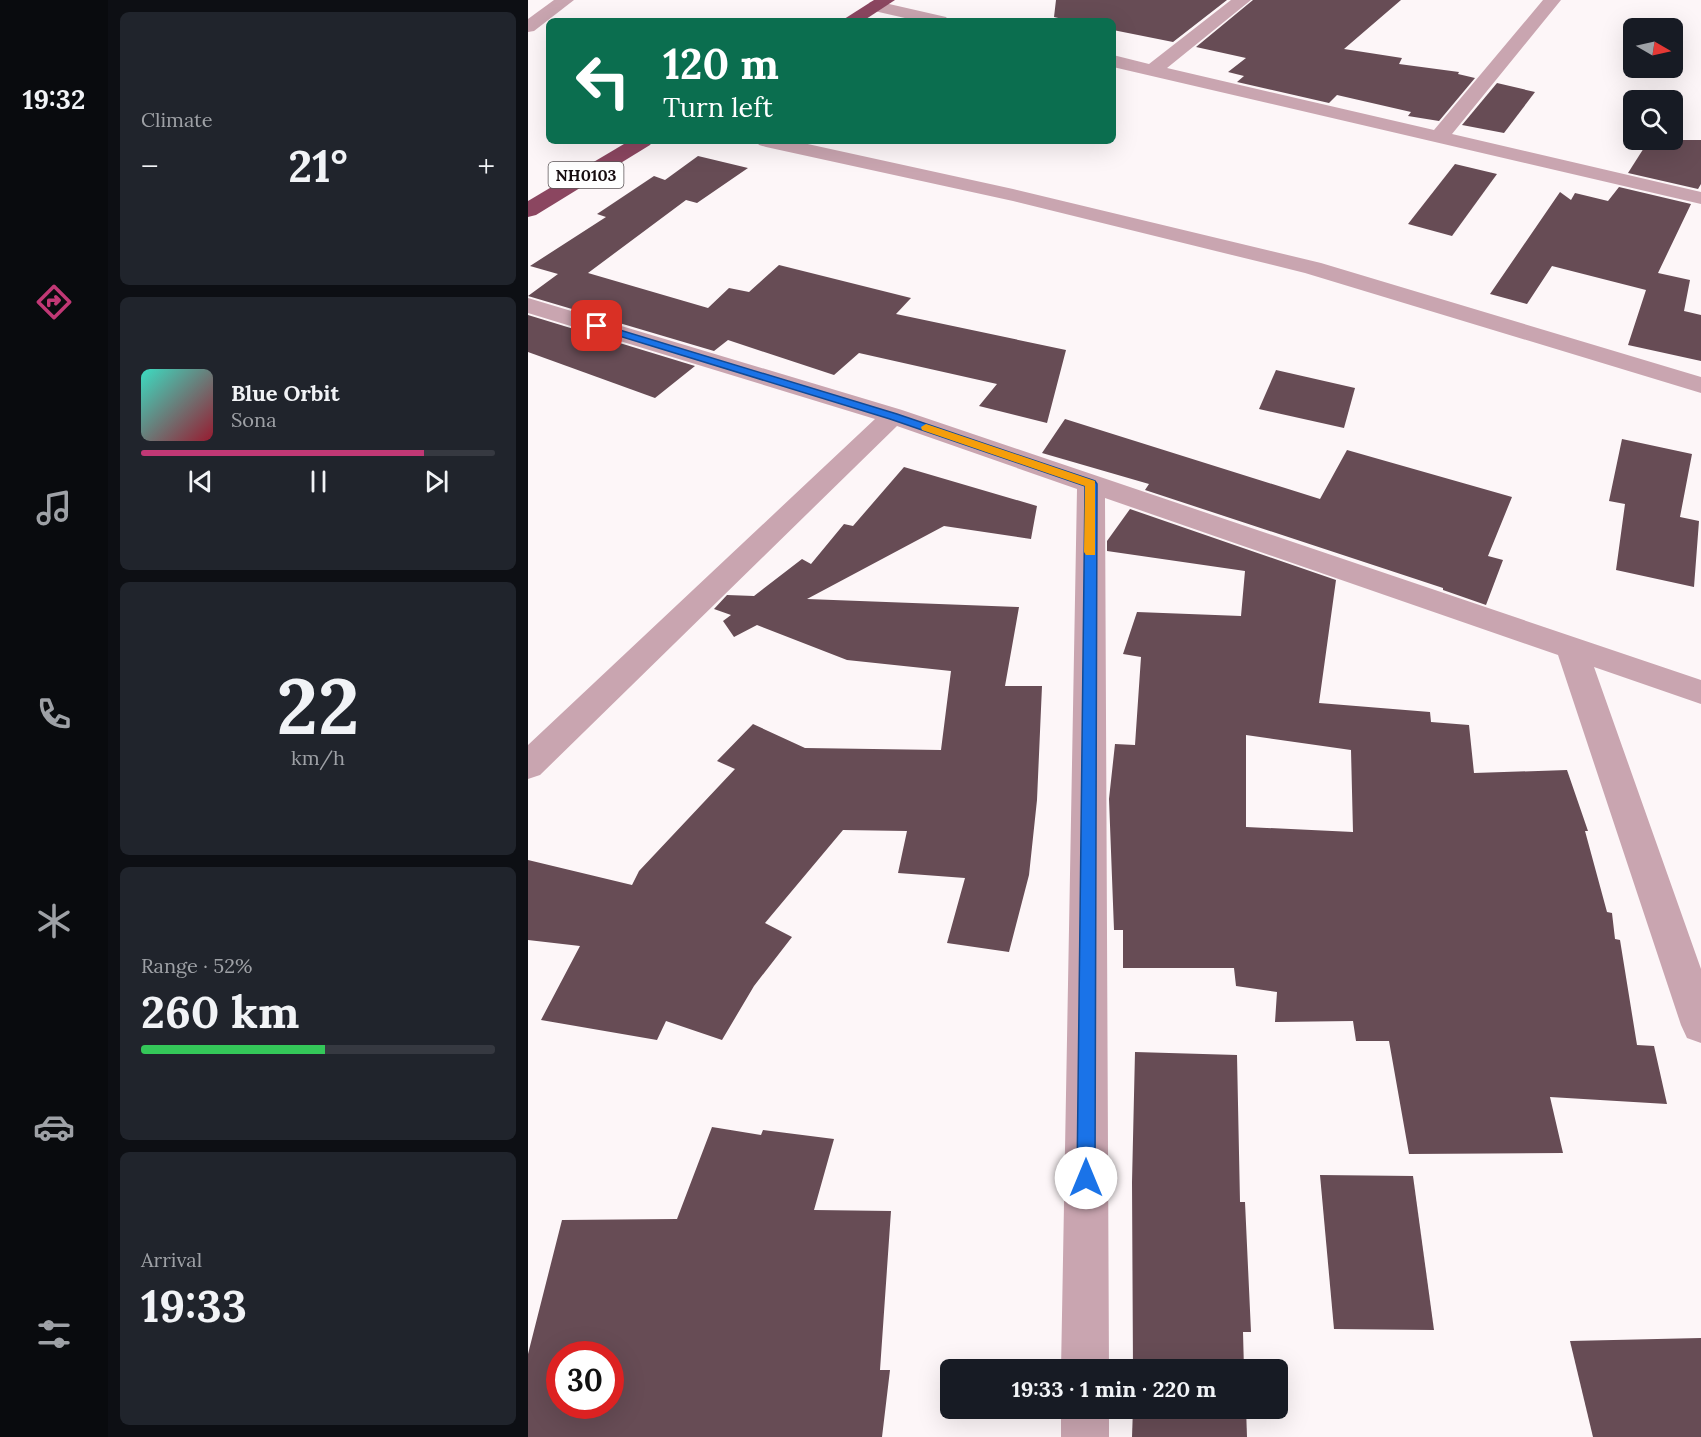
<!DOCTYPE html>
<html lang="en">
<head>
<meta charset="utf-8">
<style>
  body { margin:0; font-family:Lora,serif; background:#20242c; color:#f1f3f6; height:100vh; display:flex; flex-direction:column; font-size:22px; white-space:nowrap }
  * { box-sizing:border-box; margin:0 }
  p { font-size:20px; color:#9ea1a6 }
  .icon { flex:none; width:33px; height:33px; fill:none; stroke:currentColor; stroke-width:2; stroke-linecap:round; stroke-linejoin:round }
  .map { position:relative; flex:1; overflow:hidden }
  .panel { display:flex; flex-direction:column; gap:12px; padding:12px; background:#0d0f14; width:420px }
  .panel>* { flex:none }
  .top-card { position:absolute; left:18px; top:18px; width:570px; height:126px; border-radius:9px; box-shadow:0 6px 24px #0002; background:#0b6e4f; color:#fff; overflow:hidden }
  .needle { width:39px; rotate:99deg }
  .tools { position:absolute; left:1095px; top:18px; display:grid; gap:12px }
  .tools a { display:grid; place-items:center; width:60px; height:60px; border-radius:9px; background:#171b24; box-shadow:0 6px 24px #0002; font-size:30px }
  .speed { position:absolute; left:18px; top:1341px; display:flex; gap:12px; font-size:30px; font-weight:700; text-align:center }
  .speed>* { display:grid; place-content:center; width:78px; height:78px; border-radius:50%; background:#171b24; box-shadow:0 6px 24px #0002; line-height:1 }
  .speed .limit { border:9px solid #d22; background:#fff; color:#111 }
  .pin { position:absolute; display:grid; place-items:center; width:51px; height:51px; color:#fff; margin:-26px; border-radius:12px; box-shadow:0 3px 9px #0006 }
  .me { position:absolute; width:66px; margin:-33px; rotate:0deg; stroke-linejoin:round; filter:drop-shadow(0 0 4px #0008) }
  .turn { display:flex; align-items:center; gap:21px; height:126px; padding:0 18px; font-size:27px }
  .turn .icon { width:78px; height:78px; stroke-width:2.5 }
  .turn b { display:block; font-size:42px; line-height:51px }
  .big { font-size:45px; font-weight:700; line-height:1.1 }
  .panel .tile { flex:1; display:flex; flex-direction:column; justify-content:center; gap:9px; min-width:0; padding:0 21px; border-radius:9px; background:#20242c }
  .panel .dial { align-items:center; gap:0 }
  .dial b { font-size:78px; line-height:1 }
  .song { display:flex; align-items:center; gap:18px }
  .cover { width:72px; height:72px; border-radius:9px; background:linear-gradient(135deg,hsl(170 70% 55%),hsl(350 70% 35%)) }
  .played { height:6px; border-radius:3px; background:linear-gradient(90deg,#c13875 80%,#363941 80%) }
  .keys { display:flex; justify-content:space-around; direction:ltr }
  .heat { display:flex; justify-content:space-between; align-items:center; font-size:33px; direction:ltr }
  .charge { height:9px; border-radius:4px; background:linear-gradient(90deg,#34c759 52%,#363941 0) }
  .trip { position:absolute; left:412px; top:1359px; width:348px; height:60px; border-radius:9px; background:#171b24; box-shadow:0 6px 24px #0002; font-weight:700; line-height:60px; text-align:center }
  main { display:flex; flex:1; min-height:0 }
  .tabs { display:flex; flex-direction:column; width:108px; justify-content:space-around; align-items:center; background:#090b0e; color:#9ea1a6 }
  .tabs .icon { width:42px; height:42px }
  .tabs .active { color:#c13875 }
  .tabs b { font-size:27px; color:#f1f3f6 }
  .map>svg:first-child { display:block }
</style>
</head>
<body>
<main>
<nav class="tabs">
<b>19:32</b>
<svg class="icon active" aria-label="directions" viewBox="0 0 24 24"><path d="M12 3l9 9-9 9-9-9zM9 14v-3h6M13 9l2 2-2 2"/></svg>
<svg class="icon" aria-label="music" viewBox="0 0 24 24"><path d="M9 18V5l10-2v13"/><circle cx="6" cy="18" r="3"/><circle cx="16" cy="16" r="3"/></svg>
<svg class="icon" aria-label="phone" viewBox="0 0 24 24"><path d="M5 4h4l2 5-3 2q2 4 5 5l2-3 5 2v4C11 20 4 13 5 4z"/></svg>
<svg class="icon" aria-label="climate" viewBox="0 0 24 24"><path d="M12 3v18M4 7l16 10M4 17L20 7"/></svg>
<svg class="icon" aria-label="car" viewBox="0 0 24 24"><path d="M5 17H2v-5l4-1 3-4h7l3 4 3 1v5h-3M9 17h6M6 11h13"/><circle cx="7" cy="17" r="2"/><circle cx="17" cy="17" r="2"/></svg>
<svg class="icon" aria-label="filters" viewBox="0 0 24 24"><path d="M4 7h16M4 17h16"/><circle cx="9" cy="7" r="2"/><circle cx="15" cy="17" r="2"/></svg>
</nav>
<section class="panel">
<div class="tile"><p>Climate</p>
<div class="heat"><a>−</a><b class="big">21°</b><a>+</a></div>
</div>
<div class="tile">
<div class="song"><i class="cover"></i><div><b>Blue Orbit</b><p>Sona</p></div></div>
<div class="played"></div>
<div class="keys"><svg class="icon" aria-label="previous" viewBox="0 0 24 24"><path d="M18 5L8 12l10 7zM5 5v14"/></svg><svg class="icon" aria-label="pause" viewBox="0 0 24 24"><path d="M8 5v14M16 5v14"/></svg><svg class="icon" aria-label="next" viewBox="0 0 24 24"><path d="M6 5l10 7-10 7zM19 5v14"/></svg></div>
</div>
<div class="tile dial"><b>22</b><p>km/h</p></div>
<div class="tile"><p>Range · 52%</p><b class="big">260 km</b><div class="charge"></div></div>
<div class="tile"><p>Arrival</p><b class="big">19:33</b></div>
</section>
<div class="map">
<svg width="1173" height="1437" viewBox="0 0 1173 1437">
  <rect width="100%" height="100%" fill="#fdf6f8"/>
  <g fill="#674c55" fill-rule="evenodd">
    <path d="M528 0H699L645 42 585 30V21H543L526 17Z"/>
    <path d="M725 0H873L816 49 874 58 871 64 931 72 930 74 947 78 911 121 880 116 883 112 809 95 801 103 709 82 716 76 700 72 718 58 668 47Z"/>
    <path d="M969 83 1007 92 976 133 934 125Z"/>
    <path d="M1121 140H1173V184L1170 189 1100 173Z"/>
    <path d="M170 156 220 168 169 203 158 200 60 273 180 308 201 288 221 292 251 265 383 298 368 314 538 350 519 423 451 406 469 384 331 353 306 375 200 340 186 351 0 296 30 274 2 266 78 217 69 214 126 176 137 180Z"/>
    <path d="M927 164 969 174 924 236 880 224Z"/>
    <path d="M1091 187 1163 204 1130 273 1162 280 1156 311 1173 315V361L1100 345 1118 290 1024 266 999 304 962 294 1032 192 1043 200 1047 193 1080 201Z"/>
    <path d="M0 315 167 366 127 398 0 352Z"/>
    <path d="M748 370 827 388 816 428 731 409Z"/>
    <path d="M537 419 792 499 819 450 984 497 960 556 975 560 958 605 915 590V588L617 490 621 484 514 453Z"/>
    <path d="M1094 439 1164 454 1152 517 1171 521 1166 587 1088 570 1097 504 1081 501Z"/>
    <path d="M376 467 509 506 503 539 416 526 279 599 491 607 477 686H514L509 800 501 875 481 952 419 943 437 878 370 873 379 831 315 830 237 923 264 937 226 986 194 1040 138 1021 129 1040 13 1020 52 946 0 940V860L104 885 111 871 207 769 189 761 225 724 277 748 413 750 423 671 319 660 229 625 206 637 195 621 203 615 186 609 199 595 226 596 274 559 283 564 316 524 325 526Z"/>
    <path d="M602 509 808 580 791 703 902 712 903 722 941 725 946 773 1039 770 1060 831H1057L1079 912 1084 913 1087 939 1092 940 1109 1045 1126 1046 1139 1104 1022 1097 1035 1153 881 1154 861 1041H828L825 1021 747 1022 749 992 708 986 706 968H595V930H586L581 799 587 744 607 745 613 657 595 654 609 612 713 616 717 571 579 551V541ZM718 735 823 750 825 832 718 827Z"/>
    <path d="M607 1052 709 1055 712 1202H717L723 1332H715L716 1370H605L604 1182Z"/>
    <path d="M184 1127 233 1135 235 1130 306 1139 286 1210 363 1211 352 1370H362L354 1437H0V1354L34 1220 149 1219ZM32 1354H82V1406H32Z"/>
    <path d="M792 1175 885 1176 906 1330 806 1329Z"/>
    <path d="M1173 1338V1437H1065L1042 1341Z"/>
    <path d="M605 1408H718L719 1437H604Z"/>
  </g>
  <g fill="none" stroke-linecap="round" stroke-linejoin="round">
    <g fill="#c9a5b0" fill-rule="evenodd">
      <path d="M26 0H46L6 31 0 32V19Z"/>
      <path d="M703 0H723L639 68 906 130 1015 0H1033L924 134 1173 192V204L585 67V55L621 64Z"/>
      <path d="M348 1 418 17 421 21H390L342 10 339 6 342 2Z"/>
      <path d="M228 141H266L485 189 793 263 1173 377V393L777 273 485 201 238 147 231 145Z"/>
      <path d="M0 298 374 410 1173 680V704L1066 667 1173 969V1043L1159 1038 1153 1025 1030 655 577 498 581 1370H533L549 489 369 426 12 775 0 779V745L347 419 0 313Z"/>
      <rect x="533" y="1408" width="48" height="29"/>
    </g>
    <g fill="#8b4660" fill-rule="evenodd">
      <path d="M346 0H367L335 21H313Z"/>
      <path d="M101 141H125L122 145 8 215 0 217V201Z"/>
    </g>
  </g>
  <path fill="#1a73e8" stroke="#114b97" stroke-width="1.5" d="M65 324H72L369 414 567 481 569 484 567 1178 565 1184 558 1187 552 1184 549 1178 557 486 362 419 65 328Z"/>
  <path fill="#f59e0b" d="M398 424 567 481V555H558L556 552 557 486 394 430 393 427Z"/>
  <g text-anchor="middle" stroke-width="6" stroke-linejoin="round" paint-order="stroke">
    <rect fill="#fff" stroke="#5c5557" stroke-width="1.5" x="20.5" y="162" width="75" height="26" rx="4.5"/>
    <g font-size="16" font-weight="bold" fill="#160c0f">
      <text x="58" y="181">NH0103</text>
    </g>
  </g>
</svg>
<div class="tools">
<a><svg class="needle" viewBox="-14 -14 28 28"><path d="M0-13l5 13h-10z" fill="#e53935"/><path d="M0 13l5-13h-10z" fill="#9ea1a6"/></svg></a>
<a><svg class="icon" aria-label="search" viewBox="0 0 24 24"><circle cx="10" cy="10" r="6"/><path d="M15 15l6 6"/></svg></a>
</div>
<div class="speed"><div class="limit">30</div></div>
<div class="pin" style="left:69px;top:326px;background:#d93025"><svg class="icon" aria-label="arrive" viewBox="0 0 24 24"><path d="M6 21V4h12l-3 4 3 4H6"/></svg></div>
<svg class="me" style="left:558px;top:1178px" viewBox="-20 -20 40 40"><circle r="19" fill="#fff"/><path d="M0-13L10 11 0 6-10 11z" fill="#1a73e8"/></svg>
<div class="trip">19:33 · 1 min · 220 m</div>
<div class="top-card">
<div class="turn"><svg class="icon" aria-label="left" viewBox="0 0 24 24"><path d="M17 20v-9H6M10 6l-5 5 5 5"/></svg><div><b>120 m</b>Turn left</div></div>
</div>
</div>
</main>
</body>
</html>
